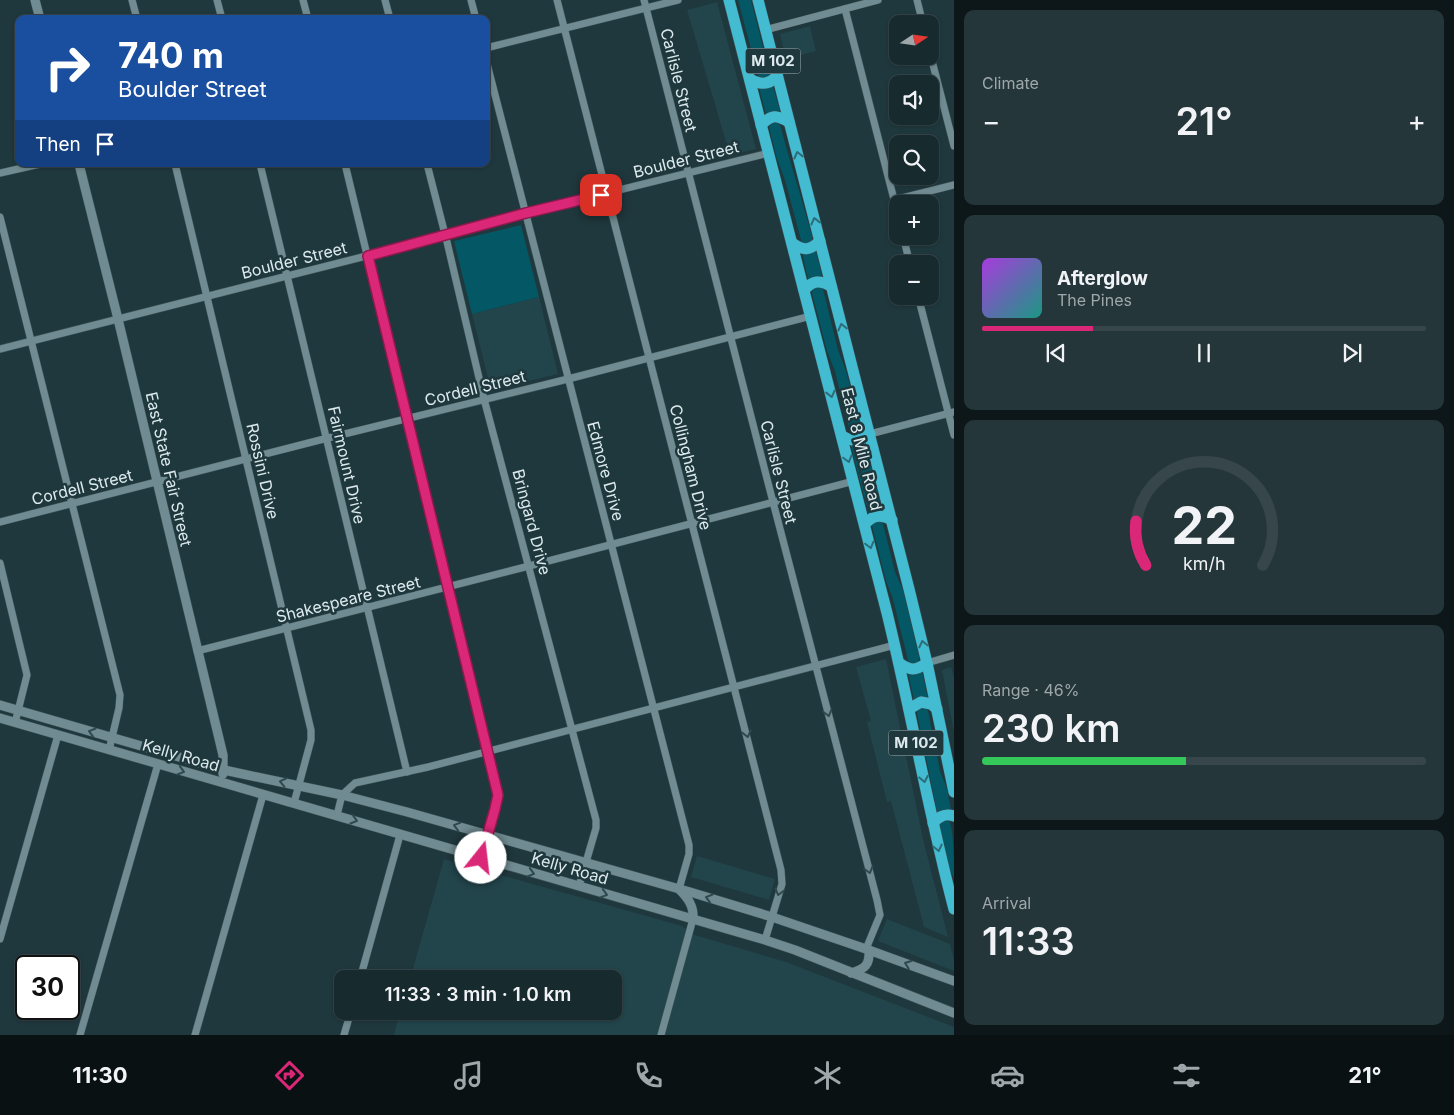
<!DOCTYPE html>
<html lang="en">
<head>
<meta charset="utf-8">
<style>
  body { margin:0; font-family:Inter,sans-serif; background:#24363a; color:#f1f3f6; height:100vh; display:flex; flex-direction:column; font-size:19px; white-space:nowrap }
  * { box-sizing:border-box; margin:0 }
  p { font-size:16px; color:#9ea7aa }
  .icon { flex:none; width:28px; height:28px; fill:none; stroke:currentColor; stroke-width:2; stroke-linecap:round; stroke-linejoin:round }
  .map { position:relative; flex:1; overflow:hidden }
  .side { display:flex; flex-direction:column; gap:10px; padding:10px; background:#0d1719; width:500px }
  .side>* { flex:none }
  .top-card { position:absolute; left:15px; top:15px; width:475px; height:152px; border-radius:10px; box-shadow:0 1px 4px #0004,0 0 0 1px #36464a; background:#1a4fa0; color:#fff; overflow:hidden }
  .needle { width:32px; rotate:77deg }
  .controls { position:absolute; left:889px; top:15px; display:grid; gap:10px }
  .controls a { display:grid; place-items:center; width:50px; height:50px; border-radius:10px; background:#172a2e; box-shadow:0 1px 4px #0004,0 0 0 1px #36464a; font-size:25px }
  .speed { position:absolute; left:15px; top:955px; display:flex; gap:10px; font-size:25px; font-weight:700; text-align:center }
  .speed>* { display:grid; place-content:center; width:65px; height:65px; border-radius:50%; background:#172a2e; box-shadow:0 1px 4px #0004,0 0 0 1px #36464a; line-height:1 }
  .speed .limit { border:2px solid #111; border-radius:8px; background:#fff; color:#111 }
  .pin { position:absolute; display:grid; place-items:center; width:42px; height:42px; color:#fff; margin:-21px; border-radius:10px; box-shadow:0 2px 8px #0006 }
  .me { position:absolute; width:55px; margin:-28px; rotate:16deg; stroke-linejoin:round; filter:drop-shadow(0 0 4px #0008) }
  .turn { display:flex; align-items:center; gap:18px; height:105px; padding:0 20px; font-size:22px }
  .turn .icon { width:65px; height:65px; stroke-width:2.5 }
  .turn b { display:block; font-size:35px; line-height:42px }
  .then { display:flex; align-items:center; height:48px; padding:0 20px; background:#0003; gap:10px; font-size:19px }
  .big { font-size:38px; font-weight:600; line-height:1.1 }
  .side .widget { flex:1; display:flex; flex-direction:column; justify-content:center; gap:8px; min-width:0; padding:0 18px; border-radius:10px; background:#24363a }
  .side .dial { align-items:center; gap:0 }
  .dial svg { height:130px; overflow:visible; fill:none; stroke:#36464a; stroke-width:7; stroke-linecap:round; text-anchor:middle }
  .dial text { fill:#f1f3f6; stroke:none }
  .song { display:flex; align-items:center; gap:15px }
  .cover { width:60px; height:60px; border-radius:8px; background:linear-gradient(135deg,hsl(280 70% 55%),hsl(170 70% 35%)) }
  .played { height:5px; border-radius:2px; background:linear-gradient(90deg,#db2777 25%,#36464a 25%) }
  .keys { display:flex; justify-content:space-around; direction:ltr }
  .heat { display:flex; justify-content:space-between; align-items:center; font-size:28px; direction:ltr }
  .charge { height:8px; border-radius:4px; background:linear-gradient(90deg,#34c759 46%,#36464a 0) }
  .trip { position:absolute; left:334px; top:970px; width:288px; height:50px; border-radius:10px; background:#172a2e; box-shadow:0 1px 4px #0004,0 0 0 1px #36464a; font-weight:600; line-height:50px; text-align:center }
  .tab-bar { display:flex; height:80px; justify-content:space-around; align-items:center; background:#091112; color:#9ea7aa }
  .tab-bar .icon { width:35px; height:35px }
  .tab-bar .active { color:#db2777 }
  .tab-bar b { font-size:22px; color:#f1f3f6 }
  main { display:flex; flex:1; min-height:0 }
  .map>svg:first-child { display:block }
</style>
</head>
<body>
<main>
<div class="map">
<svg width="954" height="1035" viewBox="0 0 954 1035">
  <rect width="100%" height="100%" fill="#1f383d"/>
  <g fill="#22444b">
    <path d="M717 2 756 149 730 155 687 10Z"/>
    <path d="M810 26 816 51 786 59 780 34Z"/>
    <path d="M539 297 558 374 491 390 472 314Z"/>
    <path d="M886 659 923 839 948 937 924 927 891 801 887 802 867 722 871 721 856 667Z"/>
    <path d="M951 667 954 677V732L942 670Z"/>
    <path d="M697 856 775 879 769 900 691 877Z"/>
    <path d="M444 859 682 926 695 935 786 962 954 1027V1035H394L400 1011H612V979H410Z"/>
    <path d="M887 919 950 944 954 960V971L878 941Z"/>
  </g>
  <g fill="#045764">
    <path d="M738 0H751L769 71V75L767 79 759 78 758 75Z"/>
    <path d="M773 86 780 111 766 114 759 88Z"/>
    <path d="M771 122 779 123 780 125C790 162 802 199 812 236V240L808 244 802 243 801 240 785 180 777 159 769 127Z"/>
    <path d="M521 225 539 297 472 314 454 241Z"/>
    <path d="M816 251 822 276 808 279 802 253Z"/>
    <path d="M813 287H822L823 289 838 350 846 371 862 429 860 435H852L850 433 835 371 827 351 812 293Z"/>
    <path d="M863 444 859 472 858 473 851 446Z"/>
    <path d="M866 445 883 510 869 514 858 474 861 473 864 446Z"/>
    <path d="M881 521 883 524 895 572 903 590 919 656V661L915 665 909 662 908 660 893 599 886 581 872 526 873 522Z"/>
    <path d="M922 671 928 698 914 700 908 673Z"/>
    <path d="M920 707 927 708 928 711 940 771 947 789 951 810 937 812 917 713Z"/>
    <path d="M949 820C954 831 954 863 954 878L950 870 940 826 941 821Z"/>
  </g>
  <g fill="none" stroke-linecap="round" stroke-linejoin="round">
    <defs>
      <g id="minor">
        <path d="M132 0 137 19"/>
        <path d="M217 0 222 19"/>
        <path d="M303 0 308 19"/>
        <path d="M385 0 390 19"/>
        <path d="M471 0 476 19"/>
        <path d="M557 0 781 870 782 884 765 940"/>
        <path d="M644 0 773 502 877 900 880 915 866 949"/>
        <path d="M917 0 923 24"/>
        <path d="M845 9 898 215"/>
        <path d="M765 30 878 0"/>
        <path d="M486 48 678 0"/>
        <path d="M930 53 954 146"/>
        <path d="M486 60 689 845V854L679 889"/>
        <path d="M175 164 311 730V740L294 803"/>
        <path d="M260 164 407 772"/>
        <path d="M345 164 498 795 492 820 481 858"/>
        <path d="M427 164 447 242 484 399 596 820V828L579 886"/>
        <path d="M0 173 40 164"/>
        <path d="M894 200 954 185"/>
        <path d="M0 217 120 695 119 708 109 750"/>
        <path d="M903 236 910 264"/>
        <path d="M918 296 954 435"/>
        <path d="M0 349 374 254 526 213 769 153"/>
        <path d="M870 434 954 412"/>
        <path d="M0 522 320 440 568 379 811 316"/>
        <path d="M0 563 27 675 15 723"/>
        <path d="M197 651 529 566 854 481"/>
        <path d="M927 663 954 655"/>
        <path d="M337 815 342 795 355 783 428 767 895 645"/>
        <path d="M0 939 58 735"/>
        <path d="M360 979 400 835"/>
        <path d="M80 1035 158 764"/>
        <path d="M195 1035 263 795"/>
        <path d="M344 1035 351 1011"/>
        <path d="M661 1035 693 919"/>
      </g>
      <g id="tertiary">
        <path d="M35 0 40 19"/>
        <path d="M79 164 118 319 223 755V774"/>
        <path d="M0 705 224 770 342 795 407 812 690 892 772 917 866 949 954 981"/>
        <path d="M0 718 765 940 795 950 954 1013"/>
        <path d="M679 889C688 898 694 906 693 919"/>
        <path d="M851 973C865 969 870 965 869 950"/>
      </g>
      <g id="trunk">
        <path d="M729 0 887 613C911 711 928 811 954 909"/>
        <path d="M758 0 909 589 927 663 954 792"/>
        <path d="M750 79C760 85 769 85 777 76"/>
        <path d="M761 125C772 114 777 115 789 122"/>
        <path d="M792 243C804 251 809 251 820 241"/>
        <path d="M804 290C813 280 820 280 831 286"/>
        <path d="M842 436C853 442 859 442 870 434"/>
        <path d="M865 524C873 515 881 514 892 520"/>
        <path d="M899 663C911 671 915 671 927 663"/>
        <path d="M909 709 921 702 931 704 937 709"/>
        <path d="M933 823C939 816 945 813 954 816"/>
      </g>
    </defs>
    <use href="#minor" stroke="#3e5458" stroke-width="8"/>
    <use href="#tertiary" stroke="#3e5458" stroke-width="10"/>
    <use href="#trunk" stroke="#3e5458" stroke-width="12"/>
    <use href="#minor" stroke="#708b91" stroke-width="7"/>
    <use href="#tertiary" stroke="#708b91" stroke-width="9"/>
    <use href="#trunk" stroke="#43bcd2" stroke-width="11"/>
  </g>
  <defs><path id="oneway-chevron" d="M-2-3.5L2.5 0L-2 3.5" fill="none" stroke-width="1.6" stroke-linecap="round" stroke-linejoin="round" transform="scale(1.25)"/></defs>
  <g stroke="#2d6d79">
    <use href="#oneway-chevron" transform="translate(798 155) rotate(-104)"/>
    <use href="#oneway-chevron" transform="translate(815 221) rotate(-104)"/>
    <use href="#oneway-chevron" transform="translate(842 327) rotate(-104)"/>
    <use href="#oneway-chevron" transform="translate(831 394) rotate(76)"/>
    <use href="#oneway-chevron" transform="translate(848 459) rotate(75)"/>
    <use href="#oneway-chevron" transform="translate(870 545) rotate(75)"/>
    <use href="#oneway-chevron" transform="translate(923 644) rotate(-103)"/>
    <use href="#oneway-chevron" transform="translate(924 779) rotate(79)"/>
    <use href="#oneway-chevron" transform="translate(938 848) rotate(77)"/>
  </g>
  <g stroke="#2f494e">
    <use href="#oneway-chevron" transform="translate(828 713) rotate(75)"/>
    <use href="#oneway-chevron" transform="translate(92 732) rotate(-164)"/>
    <use href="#oneway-chevron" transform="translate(747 734) rotate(76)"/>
    <use href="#oneway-chevron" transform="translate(181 771) rotate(16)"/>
    <use href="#oneway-chevron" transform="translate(283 782) rotate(-168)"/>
    <use href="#oneway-chevron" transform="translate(354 820) rotate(16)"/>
    <use href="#oneway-chevron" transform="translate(457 826) rotate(-164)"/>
    <use href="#oneway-chevron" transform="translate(869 870) rotate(75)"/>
    <use href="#oneway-chevron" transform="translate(531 873) rotate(16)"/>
    <use href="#oneway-chevron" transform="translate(779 892) rotate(106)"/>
    <use href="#oneway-chevron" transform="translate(604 894) rotate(16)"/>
    <use href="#oneway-chevron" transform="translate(709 898) rotate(-164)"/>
    <use href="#oneway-chevron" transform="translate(908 964) rotate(-160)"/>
  </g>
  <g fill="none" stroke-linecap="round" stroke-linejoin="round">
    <defs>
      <path id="route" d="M481 858 495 809 498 795 368 256 526 213 601 195"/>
    </defs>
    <use href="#route" stroke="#8e194d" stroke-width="12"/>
    <use href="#route" stroke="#db2777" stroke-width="9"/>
  </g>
  <g text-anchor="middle" stroke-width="5" stroke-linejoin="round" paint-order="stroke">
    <g fill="#1f383d" stroke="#a3b5b8" stroke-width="1">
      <rect x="745.5" y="48.5" width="55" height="25" rx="4"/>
      <rect x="888.5" y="730.5" width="55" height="25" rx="4"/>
    </g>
    <g font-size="15" font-weight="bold" fill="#dceaed">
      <text x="773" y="66">M 102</text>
      <text x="916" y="748">M 102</text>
    </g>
    <g font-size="16" fill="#dceaed" stroke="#1f383d">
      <text transform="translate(679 80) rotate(76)" y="6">Carlisle Street</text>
      <text transform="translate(686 159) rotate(-14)" y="6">Boulder Street</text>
      <text transform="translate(294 260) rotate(-14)" y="6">Boulder Street</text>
      <text transform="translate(475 388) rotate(-14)" y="6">Cordell Street</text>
      <text transform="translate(862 449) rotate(76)" y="6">East 8 Mile Road</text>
      <text transform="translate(347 465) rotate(77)" y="6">Fairmount Drive</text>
      <text transform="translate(691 467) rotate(76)" y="6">Collingham Drive</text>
      <text transform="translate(169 469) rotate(77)" y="6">East State Fair Street</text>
      <text transform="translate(263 471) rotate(77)" y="6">Rossini Drive</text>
      <text transform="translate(606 471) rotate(75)" y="6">Edmore Drive</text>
      <text transform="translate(779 472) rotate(76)" y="6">Carlisle Street</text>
      <text transform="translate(82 487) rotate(-14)" y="6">Cordell Street</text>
      <text transform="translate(532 522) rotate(75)" y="6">Bringard Drive</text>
      <text transform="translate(348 599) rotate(-14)" y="6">Shakespeare Street</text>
      <text transform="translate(181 755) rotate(16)" y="6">Kelly Road</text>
      <text transform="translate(570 868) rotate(16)" y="6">Kelly Road</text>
    </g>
  </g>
</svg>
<div class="controls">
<a><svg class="needle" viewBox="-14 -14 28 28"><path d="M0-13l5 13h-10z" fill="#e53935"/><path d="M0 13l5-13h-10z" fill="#9ea7aa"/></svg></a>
<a><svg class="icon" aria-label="sound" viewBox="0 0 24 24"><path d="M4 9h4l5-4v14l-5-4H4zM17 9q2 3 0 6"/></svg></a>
<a><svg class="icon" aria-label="search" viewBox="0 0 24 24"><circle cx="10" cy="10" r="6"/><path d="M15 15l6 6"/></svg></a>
<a>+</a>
<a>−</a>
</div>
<div class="speed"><div class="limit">30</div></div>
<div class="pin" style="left:601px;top:195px;background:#d93025"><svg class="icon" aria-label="arrive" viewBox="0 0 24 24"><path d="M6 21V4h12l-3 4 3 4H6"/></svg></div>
<svg class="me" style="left:481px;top:858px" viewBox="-20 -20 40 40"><circle r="19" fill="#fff"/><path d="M0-13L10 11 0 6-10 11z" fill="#db2777"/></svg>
<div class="trip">11:33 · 3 min · 1.0 km</div>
<div class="top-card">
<div class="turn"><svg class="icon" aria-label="right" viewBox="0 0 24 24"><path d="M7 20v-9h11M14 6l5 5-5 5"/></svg><div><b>740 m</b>Boulder Street</div></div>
<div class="then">Then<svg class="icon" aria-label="arrive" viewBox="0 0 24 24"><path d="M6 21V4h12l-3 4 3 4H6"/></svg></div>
</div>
</div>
<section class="side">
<div class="widget"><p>Climate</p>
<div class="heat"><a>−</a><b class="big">21°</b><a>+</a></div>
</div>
<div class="widget">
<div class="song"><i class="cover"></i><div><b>Afterglow</b><p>The Pines</p></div></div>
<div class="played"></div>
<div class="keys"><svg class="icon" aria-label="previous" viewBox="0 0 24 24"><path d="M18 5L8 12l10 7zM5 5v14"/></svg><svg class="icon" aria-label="pause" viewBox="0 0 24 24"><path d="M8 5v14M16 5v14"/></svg><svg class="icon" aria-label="next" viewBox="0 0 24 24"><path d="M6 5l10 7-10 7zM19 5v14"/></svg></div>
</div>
<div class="widget dial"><svg viewBox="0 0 100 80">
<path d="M14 69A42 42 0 1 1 86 69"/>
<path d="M14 69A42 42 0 0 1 8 42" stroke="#db2777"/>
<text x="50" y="56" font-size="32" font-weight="700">22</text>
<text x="50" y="72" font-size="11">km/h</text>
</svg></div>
<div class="widget"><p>Range · 46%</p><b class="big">230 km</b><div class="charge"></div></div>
<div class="widget"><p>Arrival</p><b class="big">11:33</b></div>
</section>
</main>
<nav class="tab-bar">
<b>11:30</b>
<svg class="icon active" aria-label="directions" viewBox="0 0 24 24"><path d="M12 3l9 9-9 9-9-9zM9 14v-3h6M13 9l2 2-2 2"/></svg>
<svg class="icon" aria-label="music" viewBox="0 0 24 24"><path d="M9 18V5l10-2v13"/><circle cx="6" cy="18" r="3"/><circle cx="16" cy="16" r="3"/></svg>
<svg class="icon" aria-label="phone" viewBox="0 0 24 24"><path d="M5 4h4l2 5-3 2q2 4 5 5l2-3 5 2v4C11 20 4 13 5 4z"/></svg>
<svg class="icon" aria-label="climate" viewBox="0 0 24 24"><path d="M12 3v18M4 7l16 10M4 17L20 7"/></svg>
<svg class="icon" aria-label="car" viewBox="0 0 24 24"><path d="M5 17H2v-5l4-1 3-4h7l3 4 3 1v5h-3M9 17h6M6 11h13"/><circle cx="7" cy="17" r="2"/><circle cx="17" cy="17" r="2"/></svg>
<svg class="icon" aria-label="filters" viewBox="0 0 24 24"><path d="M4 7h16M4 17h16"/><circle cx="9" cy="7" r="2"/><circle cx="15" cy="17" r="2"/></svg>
<b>21°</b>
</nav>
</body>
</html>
